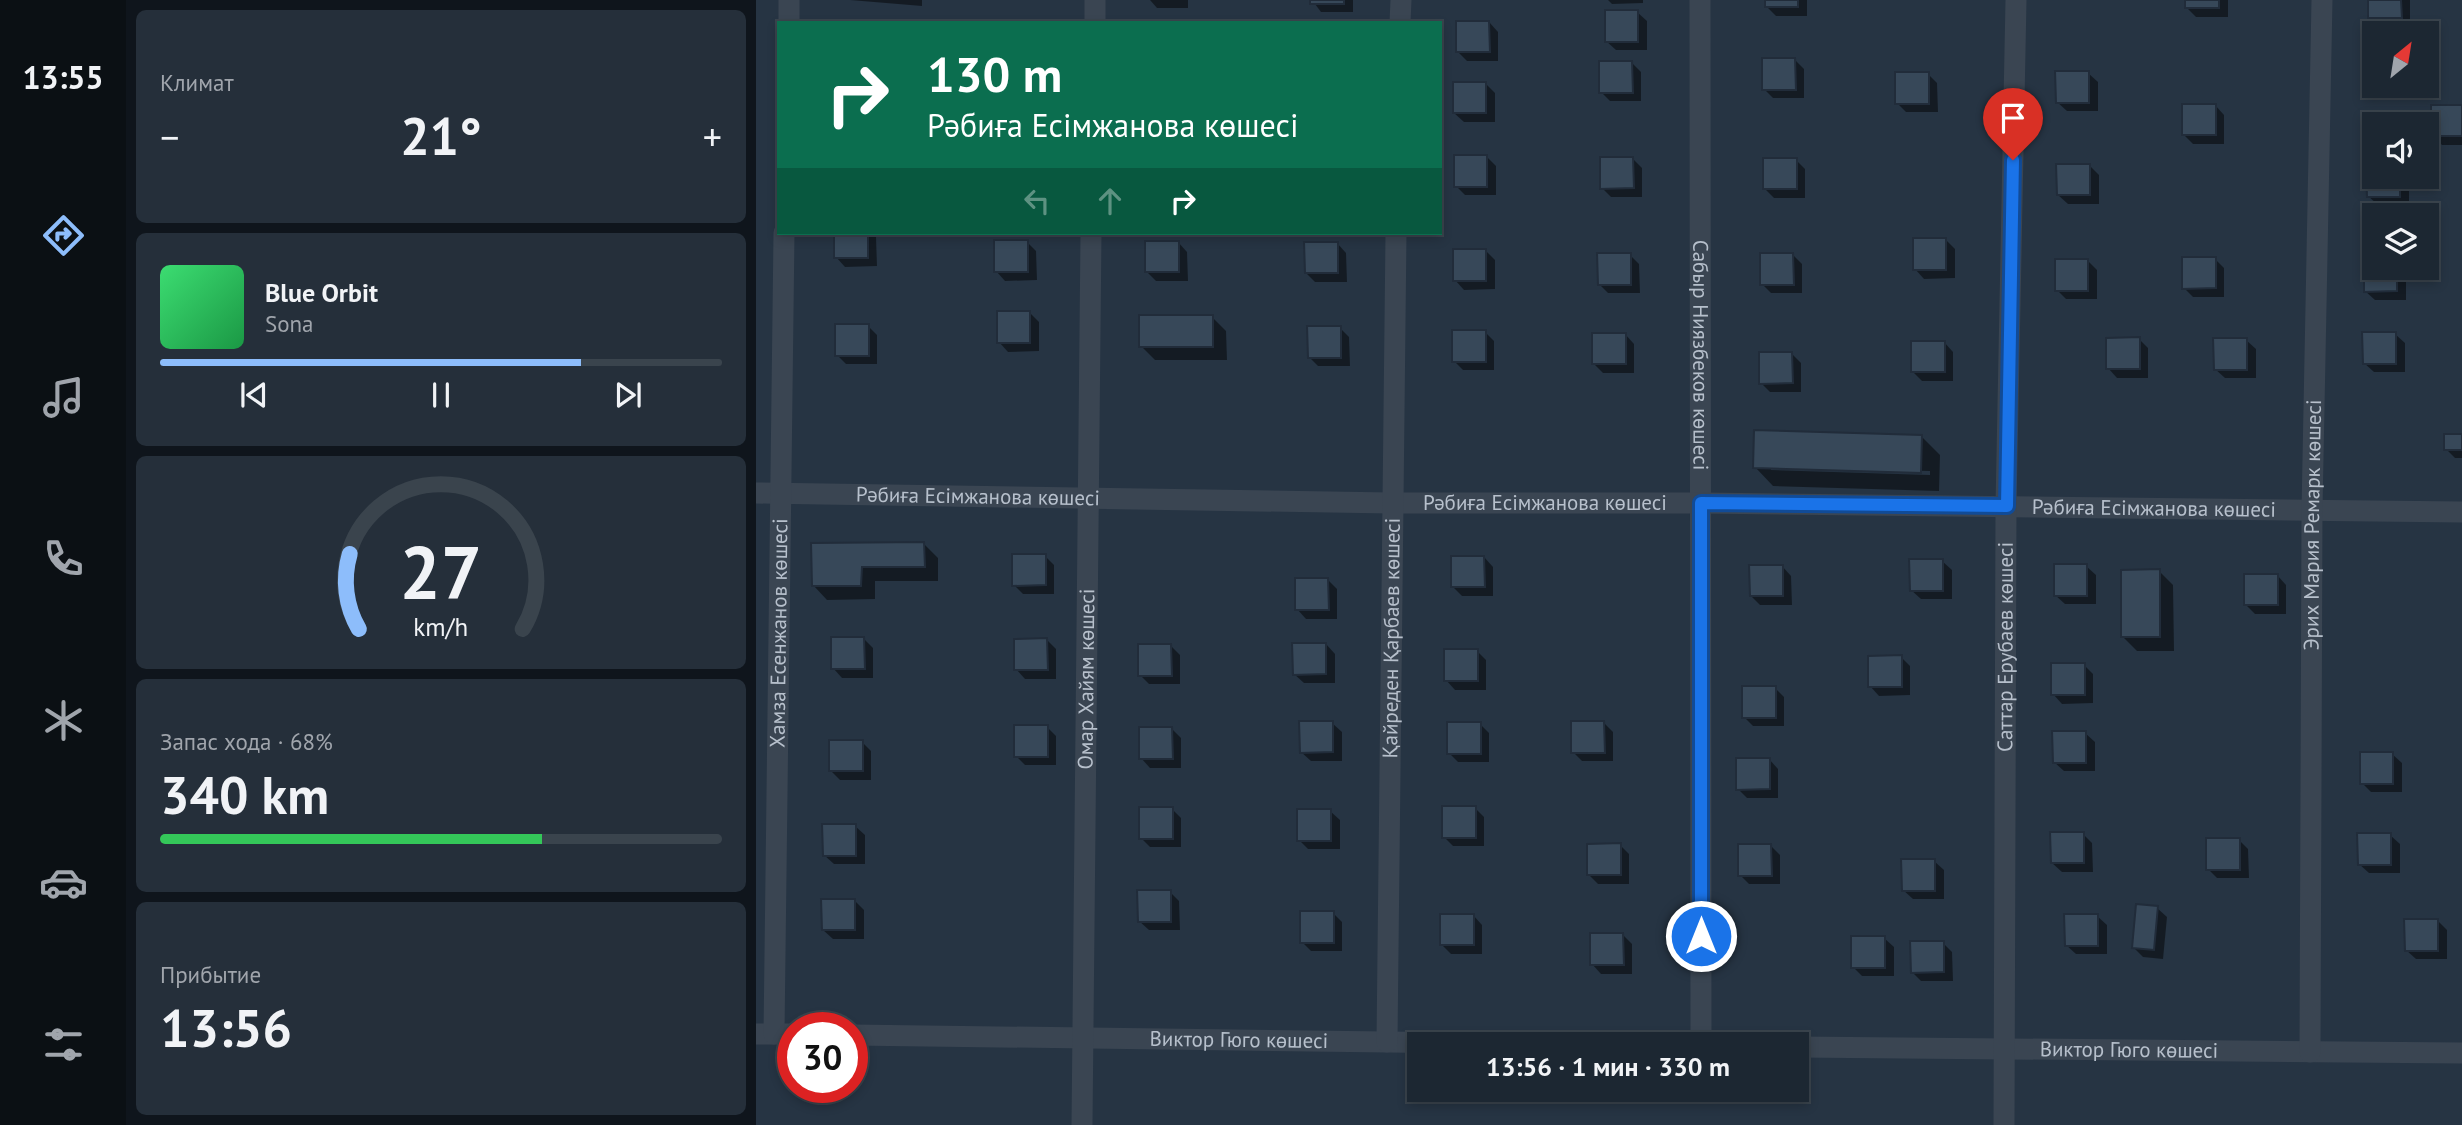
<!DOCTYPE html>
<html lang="ru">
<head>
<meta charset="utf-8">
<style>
  body { margin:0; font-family:"PT Sans",sans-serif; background:#252f3a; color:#f1f3f6; height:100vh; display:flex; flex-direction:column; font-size:26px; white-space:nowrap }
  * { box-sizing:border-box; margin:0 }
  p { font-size:23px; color:#a0a5ac }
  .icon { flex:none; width:38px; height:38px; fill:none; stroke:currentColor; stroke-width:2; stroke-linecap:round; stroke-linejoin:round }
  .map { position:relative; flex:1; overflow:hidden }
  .details { display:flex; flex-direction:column; gap:10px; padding:10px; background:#0f151c; width:630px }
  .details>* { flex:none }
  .top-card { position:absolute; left:21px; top:21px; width:665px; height:214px; border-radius:0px; box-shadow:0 4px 10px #0003,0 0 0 2px #3a444d; background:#0b6e4f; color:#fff; overflow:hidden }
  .needle { width:46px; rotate:30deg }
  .buttons { position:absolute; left:1606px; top:21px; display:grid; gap:14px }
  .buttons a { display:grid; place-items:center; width:77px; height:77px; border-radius:0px; background:#1c2732; box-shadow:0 4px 10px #0003,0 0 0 2px #3a444d; font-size:35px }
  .speed { position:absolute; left:21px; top:1012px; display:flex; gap:14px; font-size:35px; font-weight:700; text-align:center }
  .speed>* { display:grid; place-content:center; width:91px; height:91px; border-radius:50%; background:#1c2732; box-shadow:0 4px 10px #0003,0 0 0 2px #3a444d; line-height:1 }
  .speed .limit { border:10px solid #d22; background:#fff; color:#111 }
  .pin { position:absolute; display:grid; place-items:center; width:60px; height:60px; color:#fff; margin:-72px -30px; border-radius:50% 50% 50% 0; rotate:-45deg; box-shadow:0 0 7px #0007 }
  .pin .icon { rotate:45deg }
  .me { position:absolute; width:77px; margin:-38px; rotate:0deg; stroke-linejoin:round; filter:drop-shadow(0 0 5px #0008) }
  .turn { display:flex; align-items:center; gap:24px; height:147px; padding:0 35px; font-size:32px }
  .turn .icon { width:91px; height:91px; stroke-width:2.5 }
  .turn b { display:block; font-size:49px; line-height:60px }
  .lanes { display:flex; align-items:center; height:66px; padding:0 35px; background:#0003; justify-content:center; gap:35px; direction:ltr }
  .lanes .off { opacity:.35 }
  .big { font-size:52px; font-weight:800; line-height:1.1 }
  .details .widget { flex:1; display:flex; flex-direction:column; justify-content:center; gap:10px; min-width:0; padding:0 24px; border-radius:10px; background:#252f3a }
  .details .dial { align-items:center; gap:0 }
  .dial svg { height:182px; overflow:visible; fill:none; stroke:#3a444d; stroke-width:7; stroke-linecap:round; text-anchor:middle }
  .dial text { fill:#f1f3f6; stroke:none }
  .song { display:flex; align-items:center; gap:21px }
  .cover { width:84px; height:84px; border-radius:10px; background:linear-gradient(135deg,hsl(140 70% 55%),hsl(140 70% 35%)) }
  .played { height:7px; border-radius:4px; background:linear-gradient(90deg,#8dbdfb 75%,#3a444d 75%) }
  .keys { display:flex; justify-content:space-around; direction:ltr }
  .heat { display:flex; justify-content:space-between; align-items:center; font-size:38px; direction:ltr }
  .charge { height:10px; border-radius:5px; background:linear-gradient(90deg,#34c759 68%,#3a444d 0) }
  .trip { position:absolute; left:651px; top:1032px; width:402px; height:70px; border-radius:0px; background:#1c2732; box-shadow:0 4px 10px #0003,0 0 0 2px #3a444d; font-weight:800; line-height:70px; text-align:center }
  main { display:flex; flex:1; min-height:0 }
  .tab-bar { display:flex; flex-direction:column; width:126px; justify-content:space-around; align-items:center; background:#0b1014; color:#a0a5ac }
  .tab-bar .icon { width:49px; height:49px }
  .tab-bar .active { color:#8dbdfb }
  .tab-bar b { font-size:32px; color:#f1f3f6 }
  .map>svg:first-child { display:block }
</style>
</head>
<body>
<main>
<nav class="tab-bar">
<b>13:55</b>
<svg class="icon active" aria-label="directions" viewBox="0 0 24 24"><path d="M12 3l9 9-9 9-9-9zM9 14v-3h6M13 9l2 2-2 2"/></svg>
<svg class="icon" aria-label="music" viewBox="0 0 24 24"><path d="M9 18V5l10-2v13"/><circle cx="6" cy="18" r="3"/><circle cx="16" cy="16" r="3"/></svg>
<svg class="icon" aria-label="phone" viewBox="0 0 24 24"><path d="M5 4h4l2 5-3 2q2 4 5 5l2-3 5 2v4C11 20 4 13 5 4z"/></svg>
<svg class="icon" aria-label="climate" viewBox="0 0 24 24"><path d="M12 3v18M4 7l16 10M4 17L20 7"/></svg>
<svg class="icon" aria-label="car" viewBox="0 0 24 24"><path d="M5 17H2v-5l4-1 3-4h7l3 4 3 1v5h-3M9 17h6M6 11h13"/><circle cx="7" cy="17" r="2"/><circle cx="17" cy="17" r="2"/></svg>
<svg class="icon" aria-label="filters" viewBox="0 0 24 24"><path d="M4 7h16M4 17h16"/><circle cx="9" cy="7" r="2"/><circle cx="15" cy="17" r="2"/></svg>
</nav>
<section class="details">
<div class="widget"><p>Климат</p>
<div class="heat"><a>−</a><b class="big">21°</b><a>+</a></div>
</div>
<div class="widget">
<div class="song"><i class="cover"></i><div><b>Blue Orbit</b><p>Sona</p></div></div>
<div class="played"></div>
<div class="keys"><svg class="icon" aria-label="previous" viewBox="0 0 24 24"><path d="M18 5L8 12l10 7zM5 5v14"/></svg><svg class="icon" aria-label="pause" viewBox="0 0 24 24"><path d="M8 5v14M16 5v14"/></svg><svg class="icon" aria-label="next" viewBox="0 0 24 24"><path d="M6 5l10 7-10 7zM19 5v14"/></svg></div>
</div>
<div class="widget dial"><svg viewBox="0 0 100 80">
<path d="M14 69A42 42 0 1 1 86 69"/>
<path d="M14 69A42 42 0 0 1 10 36" stroke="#8dbdfb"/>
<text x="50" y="56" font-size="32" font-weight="700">27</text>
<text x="50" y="72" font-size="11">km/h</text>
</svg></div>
<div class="widget"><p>Запас хода · 68%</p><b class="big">340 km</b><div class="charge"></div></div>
<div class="widget"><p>Прибытие</p><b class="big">13:56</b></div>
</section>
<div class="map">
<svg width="1706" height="1125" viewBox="0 0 1706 1125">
  <rect width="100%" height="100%" fill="#263443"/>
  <g fill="#0007" fill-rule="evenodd">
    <path d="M94 0H166V6Z"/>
    <path d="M394 0H432V8H401Z"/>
    <path d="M556 0H597V12H565Z"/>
    <path d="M852 0H887V3L856 4Z"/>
    <path d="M1010 0H1051V16H1020L1011 7Z"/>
    <path d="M1431 0H1472V17H1440L1431 8Z"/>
    <path d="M1614 0H1654V26H1623L1614 17Z"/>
    <path d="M881 12 891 21V50H860L850 41Z"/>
    <path d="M733 22 742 32V61H711L702 52Z"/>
    <path d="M1039 60 1048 69V98H1017L1008 89Z"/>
    <path d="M876 63 885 72V101H854L845 92Z"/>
    <path d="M1332 73 1342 82V111H1311L1301 102Z"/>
    <path d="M1172 74 1181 83 1182 112H1150L1141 103Z"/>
    <path d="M730 84 739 93V122H708L698 113Z"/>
    <path d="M1459 105 1468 115V144H1437L1428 135Z"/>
    <path d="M1706 107V145H1686L1677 136Z"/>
    <path d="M731 157 740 166V195H709L700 186Z"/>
    <path d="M877 159 886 168V197H855L846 188Z"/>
    <path d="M1040 160 1049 169V198H1018L1009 189Z"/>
    <path d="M1333 165 1343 175V204H1312L1302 195Z"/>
    <path d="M1619 177H1653V205H1622L1612 196Z"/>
    <path d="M80 233H116L120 237 121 266 89 267 80 257Z"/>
    <path d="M1190 240 1199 249V278L1168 279 1159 269Z"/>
    <path d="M271 242 280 251 281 280 249 281 240 271Z"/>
    <path d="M422 242 431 252 432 281H400L391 272Z"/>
    <path d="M581 243 590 253 591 282H559L550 273Z"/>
    <path d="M730 251 739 260V289L708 290 699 280Z"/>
    <path d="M874 255 883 264 884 293H852L843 284Z"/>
    <path d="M1037 255 1046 264V293H1015L1006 284Z"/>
    <path d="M1459 259 1468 268V297H1437L1428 288Z"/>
    <path d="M1332 261 1341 270V299H1310L1301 290Z"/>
    <path d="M1619 268H1647L1650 271V300H1619L1609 291Z"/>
    <path d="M274 313 283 322V351L252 352 243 342Z"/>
    <path d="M456 317 470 331 471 360H399L385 346Z"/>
    <path d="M112 326 121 335V364H90L81 355Z"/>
    <path d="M584 328 593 337 594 366H562L553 357Z"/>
    <path d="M729 332 738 341V370H707L698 361Z"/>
    <path d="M869 334 878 344V373H847L838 364Z"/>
    <path d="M1639 334 1649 343V372H1618L1608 363Z"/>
    <path d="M1383 339 1392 348V378H1361L1352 368Z"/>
    <path d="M1490 340 1500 349V378H1469L1459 369Z"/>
    <path d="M1188 342 1197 352V381H1166L1157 372Z"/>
    <path d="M1036 354 1045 363V392H1014L1005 383Z"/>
    <path d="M1706 435V458H1699L1690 449Z"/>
    <path d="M1165 436 1184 455 1183 491 1017 486 999 467ZM1015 467 1174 471V475L1015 470Z"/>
    <path d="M57 544H168L182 558V581H119V599L71 600 57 585Z"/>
    <path d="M289 556 298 565V594H267L258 585Z"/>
    <path d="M728 557 737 567V596H706L697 587Z"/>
    <path d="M1186 561 1196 570V599H1165L1155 590Z"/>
    <path d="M1026 566 1035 576 1036 605H1004L995 596Z"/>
    <path d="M1330 566 1340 575V604H1309L1299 595Z"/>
    <path d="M1403 571 1417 585 1418 651H1381L1367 637Z"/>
    <path d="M1521 575 1530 585V614H1499L1490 605Z"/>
    <path d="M572 580 581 589V619H550L541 609Z"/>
    <path d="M108 639 117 648V678H86L77 668Z"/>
    <path d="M291 640 300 649V679H269L260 669Z"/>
    <path d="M570 644 579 654V683H548L538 674Z"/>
    <path d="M415 646 424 655V684H393L384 675Z"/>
    <path d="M721 651 730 660V690H699L690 680Z"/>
    <path d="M1145 657 1154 666V695L1123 696 1114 686Z"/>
    <path d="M1328 665 1337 674V703L1306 704 1297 694Z"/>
    <path d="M1019 688 1028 697V726H997L988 717Z"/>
    <path d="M576 723 586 732V761H555L545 752Z"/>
    <path d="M848 723 857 732V761H826L817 752Z"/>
    <path d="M724 724 733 733V762H702L693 753Z"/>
    <path d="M291 727 300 736V765H269L260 756Z"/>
    <path d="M416 729 425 738V768H394L385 758Z"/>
    <path d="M1329 733 1339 742V771H1308L1298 762Z"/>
    <path d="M106 742 115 751V780H84L75 771Z"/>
    <path d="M1636 754 1646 763V792H1615L1606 783Z"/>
    <path d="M1013 759 1022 769V798H991L982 789Z"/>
    <path d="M719 808 728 817V846H697L688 837Z"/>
    <path d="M416 809 425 818V847H394L385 838Z"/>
    <path d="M574 811 584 820V849H552L543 840Z"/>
    <path d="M99 826 109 835V864H78L68 855Z"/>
    <path d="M1327 834 1336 843 1337 872H1306L1296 863Z"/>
    <path d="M1634 835 1644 844V873H1613L1603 864Z"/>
    <path d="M1483 840 1492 849 1493 878H1461L1452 869Z"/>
    <path d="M864 845 873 854V884H842L833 875Z"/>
    <path d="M1015 846 1024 855V884H993L984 875Z"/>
    <path d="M1178 861 1188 870V899H1157L1147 890Z"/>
    <path d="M414 892 423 901 424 930H393L383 921Z"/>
    <path d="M98 900 108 910V939H77L67 930Z"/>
    <path d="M1401 908 1411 917 1407 959 1387 957 1378 948Z"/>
    <path d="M577 913 586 922V951H555L546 942Z"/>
    <path d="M717 915 726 925V954H695L686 945Z"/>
    <path d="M1341 916 1351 925V954H1320L1310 945Z"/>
    <path d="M1682 921 1691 930V959H1660L1650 950Z"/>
    <path d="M867 935 876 944V974H845L836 964Z"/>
    <path d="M1128 938 1138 947V976H1106L1097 967Z"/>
    <path d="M1187 943 1196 952 1197 981H1165L1156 972Z"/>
  </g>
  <g fill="#374859" stroke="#212c3a" stroke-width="2">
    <rect x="554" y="0" width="34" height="4"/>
    <rect x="1009" y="0" width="33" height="7"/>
    <rect x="1429" y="0" width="34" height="8"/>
    <path d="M1612 0H1645L1646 18H1612Z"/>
    <rect x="849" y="10" width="33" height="32"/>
    <path d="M700 21H733L734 52H700Z"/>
    <path d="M1006 58H1039L1040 90H1006Z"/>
    <path d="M843 61H876L877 93H843Z"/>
    <path d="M1299 71H1333V103H1300Z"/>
    <rect x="1139" y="72" width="34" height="32"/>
    <rect x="697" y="82" width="33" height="31"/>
    <rect x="1426" y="104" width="34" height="31"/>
    <rect x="1675" y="105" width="31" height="31"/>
    <rect x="698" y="155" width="33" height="32"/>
    <path d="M844 157H877L878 188 844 189Z"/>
    <rect x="1007" y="158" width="34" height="31"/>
    <path d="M1300 164H1334V195H1301Z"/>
    <path d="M1610 165H1619V177H1644V197H1611Z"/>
    <rect x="78" y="233" width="34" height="25"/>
    <rect x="1157" y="238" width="33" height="32"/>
    <rect x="238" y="240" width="34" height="32"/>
    <rect x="389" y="241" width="34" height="31"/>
    <path d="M548 242H582V273H549Z"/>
    <rect x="697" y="249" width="33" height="32"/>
    <path d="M841 253H875V285H842Z"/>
    <path d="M1004 253H1037L1038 285H1004Z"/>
    <path d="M1426 257H1460V288L1426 289Z"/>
    <rect x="1299" y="259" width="33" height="32"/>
    <path d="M1608 260H1619V268H1641V291L1608 292Z"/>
    <rect x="241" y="311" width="33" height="32"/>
    <rect x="383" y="315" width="74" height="32"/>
    <rect x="79" y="324" width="34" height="32"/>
    <path d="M551 326H585V358H552Z"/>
    <rect x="696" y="330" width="34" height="32"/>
    <path d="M1606 332H1640V364H1607Z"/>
    <rect x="836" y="333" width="34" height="31"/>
    <path d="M1384 337V369H1350V338Z"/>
    <path d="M1457 338H1491V370H1458Z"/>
    <rect x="1155" y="341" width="34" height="31"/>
    <path d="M1003 352H1036L1037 383 1003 384Z"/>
    <path d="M998 430 1166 435 1165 473 997 468Z"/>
    <rect x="1688" y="434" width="18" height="16"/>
    <path d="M168 542 169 567H106L105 586H56L55 543Z"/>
    <path d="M256 554H290V585L256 586Z"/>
    <path d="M695 556H728L729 587H695Z"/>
    <path d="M1153 559H1187V591H1154Z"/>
    <rect x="1298" y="564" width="33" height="32"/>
    <path d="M993 565H1027V596H994Z"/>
    <path d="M1404 569V637H1365V570Z"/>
    <rect x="1488" y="574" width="34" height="31"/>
    <path d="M539 578H572L573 610H539Z"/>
    <path d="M75 637H108L109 669H75Z"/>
    <path d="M291 638 292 670H258V639Z"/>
    <path d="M536 643H570V674L537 675Z"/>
    <path d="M382 644H415L416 676H382Z"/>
    <rect x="688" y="649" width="34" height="32"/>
    <path d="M1146 655V687H1112V656Z"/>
    <rect x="1295" y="663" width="34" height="32"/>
    <rect x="986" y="686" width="34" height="32"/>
    <path d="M543 721H577V752L544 753Z"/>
    <path d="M815 721H848L849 753H815Z"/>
    <rect x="691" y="722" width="34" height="32"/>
    <rect x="258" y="725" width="34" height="32"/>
    <path d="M383 727H416L417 759H383Z"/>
    <path d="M1296 731H1330V763H1297Z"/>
    <rect x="73" y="740" width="34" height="31"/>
    <rect x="1604" y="752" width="33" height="32"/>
    <path d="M980 758H1014V789L980 790Z"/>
    <rect x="686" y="806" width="34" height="32"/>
    <rect x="383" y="807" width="34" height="32"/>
    <rect x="541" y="809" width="34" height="32"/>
    <path d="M66 824H100V856H67Z"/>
    <path d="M1294 832H1328V863H1295Z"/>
    <path d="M1601 833H1635V865H1602Z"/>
    <rect x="1450" y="838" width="34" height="32"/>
    <path d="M865 843V875H831V844Z"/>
    <path d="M982 844H1015L1016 876H982Z"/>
    <path d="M1145 859H1179V891H1146Z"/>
    <path d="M381 890H415V922H382Z"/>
    <path d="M65 899H99V930H66Z"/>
    <path d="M1380 904 1402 906 1398 950 1376 948Z"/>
    <rect x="544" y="911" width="34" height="32"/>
    <rect x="684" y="914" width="34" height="31"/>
    <path d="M1308 914H1342V946H1309Z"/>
    <path d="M1648 919H1682V951H1649Z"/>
    <path d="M834 933H867L868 965H834Z"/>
    <rect x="1095" y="936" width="34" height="32"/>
    <path d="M1154 941H1188V972L1155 973Z"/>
  </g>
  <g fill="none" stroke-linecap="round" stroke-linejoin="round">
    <g stroke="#3a4552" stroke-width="21">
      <path id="s1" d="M944 0 945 1045"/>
      <path d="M33 23V0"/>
      <path d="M339 23V0"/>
      <path d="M644 23 645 0"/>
      <path id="s2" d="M0 493 635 503H945L1706 512"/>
      <path d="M0 1034H37"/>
      <path id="s3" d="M18 1034 28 233"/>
      <path id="s4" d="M96 1035 869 1045"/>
      <path id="s5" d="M631 1042 640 233"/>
      <path id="s6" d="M1041 1047 1706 1053"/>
      <path id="s7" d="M1554 1052 1556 510 1566 0"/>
      <path id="s8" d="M326 1125 335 233"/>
      <path id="s9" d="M1248 1125 1250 506 1260 0"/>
    </g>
  </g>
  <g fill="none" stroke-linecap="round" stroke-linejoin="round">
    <defs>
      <path id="route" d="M945 936V503L1251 506 1257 160"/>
    </defs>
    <use href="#route" stroke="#114b97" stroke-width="18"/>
    <use href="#route" stroke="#1a73e8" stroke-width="12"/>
  </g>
  <g text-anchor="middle" stroke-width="7" stroke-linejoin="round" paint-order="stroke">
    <g font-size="21" fill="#b7c0cc" stroke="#1f2a38">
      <text dy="7" stroke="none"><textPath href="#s1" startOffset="355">Сабыр Ниязбеков көшесі</textPath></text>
      <text dy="7" stroke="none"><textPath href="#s2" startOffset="222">Рәбиға Есімжанова көшесі</textPath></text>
      <text dy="7" stroke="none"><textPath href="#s2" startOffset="789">Рәбиға Есімжанова көшесі</textPath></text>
      <text dy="7" stroke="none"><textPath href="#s2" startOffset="1398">Рәбиға Есімжанова көшесі</textPath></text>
      <text dy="7" stroke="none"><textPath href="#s7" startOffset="527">Эрих Мария Ремарк көшесі</textPath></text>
      <text dy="7" stroke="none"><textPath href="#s3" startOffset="401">Хамза Есенжанов көшесі</textPath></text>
      <text dy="7" stroke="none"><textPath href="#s5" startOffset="404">Қайреден Қарбаев көшесі</textPath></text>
      <text dy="7" stroke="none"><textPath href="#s9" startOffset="478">Саттар Ерубаев көшесі</textPath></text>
      <text dy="7" stroke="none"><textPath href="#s8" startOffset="446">Омар Хайям көшесі</textPath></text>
      <text dy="7" stroke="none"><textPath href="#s4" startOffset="387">Виктор Гюго көшесі</textPath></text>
      <text dy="7" stroke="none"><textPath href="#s6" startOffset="332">Виктор Гюго көшесі</textPath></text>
    </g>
  </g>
</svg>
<div class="buttons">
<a><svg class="needle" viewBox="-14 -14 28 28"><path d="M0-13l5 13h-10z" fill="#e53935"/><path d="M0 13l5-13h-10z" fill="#a0a5ac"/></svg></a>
<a><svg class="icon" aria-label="sound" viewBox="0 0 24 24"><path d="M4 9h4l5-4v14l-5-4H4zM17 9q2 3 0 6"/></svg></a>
<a><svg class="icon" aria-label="layers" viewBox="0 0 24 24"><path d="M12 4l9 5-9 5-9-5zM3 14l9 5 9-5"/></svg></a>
</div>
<div class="speed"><div class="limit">30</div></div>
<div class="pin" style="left:1257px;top:160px;background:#d93025"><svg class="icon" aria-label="arrive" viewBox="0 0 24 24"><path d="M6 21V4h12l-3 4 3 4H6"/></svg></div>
<svg class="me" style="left:945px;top:936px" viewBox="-20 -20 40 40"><circle r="17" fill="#1a73e8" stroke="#fff" stroke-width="3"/><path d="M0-11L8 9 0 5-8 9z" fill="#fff"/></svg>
<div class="trip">13:56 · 1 мин · 330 m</div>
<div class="top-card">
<div class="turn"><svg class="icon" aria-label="right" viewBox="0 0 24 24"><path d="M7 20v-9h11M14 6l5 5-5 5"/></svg><div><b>130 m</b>Рәбиға Есімжанова көшесі</div></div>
<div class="lanes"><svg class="icon off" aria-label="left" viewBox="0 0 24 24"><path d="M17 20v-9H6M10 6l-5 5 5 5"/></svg><svg class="icon off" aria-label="ahead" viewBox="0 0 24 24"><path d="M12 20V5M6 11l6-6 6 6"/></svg><svg class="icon" aria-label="right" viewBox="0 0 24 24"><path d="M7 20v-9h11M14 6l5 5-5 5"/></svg></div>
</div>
</div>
</main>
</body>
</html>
